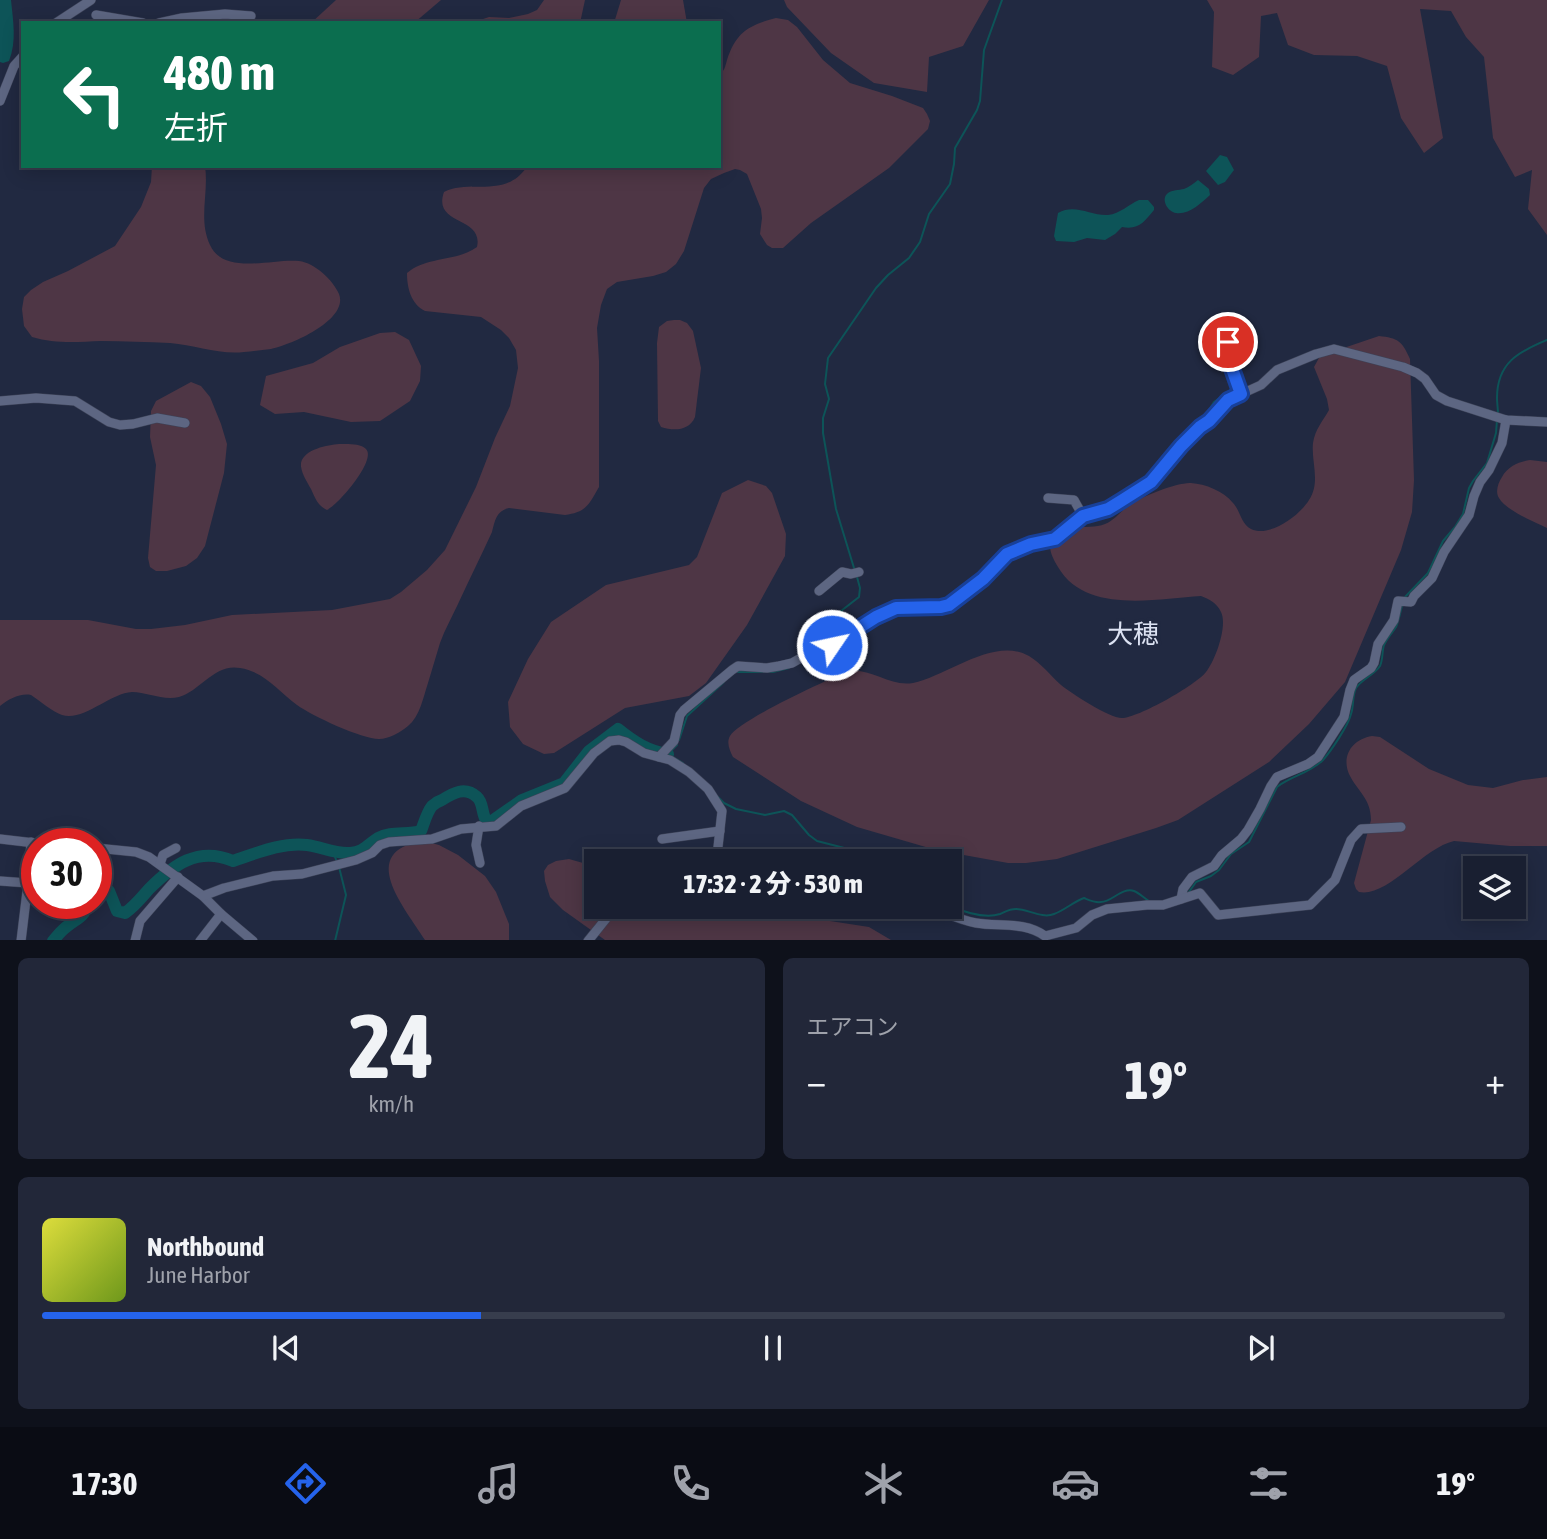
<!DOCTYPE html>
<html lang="ja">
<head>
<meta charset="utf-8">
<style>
  body { margin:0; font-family:"Asap Condensed","Noto Sans JP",sans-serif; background:#222739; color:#f1f3f6; height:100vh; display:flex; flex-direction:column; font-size:26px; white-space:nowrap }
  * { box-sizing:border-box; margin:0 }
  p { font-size:23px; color:#9fa2ab }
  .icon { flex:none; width:38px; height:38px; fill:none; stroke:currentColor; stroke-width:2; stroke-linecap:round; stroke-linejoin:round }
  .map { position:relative; height:940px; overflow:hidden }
  .details { display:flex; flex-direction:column; gap:18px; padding:18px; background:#0e111b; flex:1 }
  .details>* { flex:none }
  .banner { position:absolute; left:21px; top:21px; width:700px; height:147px; border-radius:0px; box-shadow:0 4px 18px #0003,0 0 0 2px #373d4d; background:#0b6e4f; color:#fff; overflow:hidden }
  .buttons { position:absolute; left:1463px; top:856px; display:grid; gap:14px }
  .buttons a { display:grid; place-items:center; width:63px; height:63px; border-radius:0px; background:#191f31; box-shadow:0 4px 18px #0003,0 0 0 2px #373d4d; font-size:35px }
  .speed { position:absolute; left:21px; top:828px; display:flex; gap:14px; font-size:35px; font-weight:700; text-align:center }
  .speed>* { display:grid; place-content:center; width:91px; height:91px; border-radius:50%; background:#191f31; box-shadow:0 4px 18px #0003,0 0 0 2px #373d4d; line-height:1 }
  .speed .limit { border:10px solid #d22; background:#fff; color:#111 }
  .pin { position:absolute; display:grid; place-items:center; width:60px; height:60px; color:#fff; margin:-30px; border:4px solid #fff; border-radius:50%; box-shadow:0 2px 7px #0007 }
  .me { position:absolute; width:77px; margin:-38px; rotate:56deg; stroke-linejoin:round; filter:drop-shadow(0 0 5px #0008) }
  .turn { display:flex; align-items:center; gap:24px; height:147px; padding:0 28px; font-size:32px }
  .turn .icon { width:91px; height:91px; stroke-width:2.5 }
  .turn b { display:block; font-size:49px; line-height:60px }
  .big { font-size:52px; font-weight:800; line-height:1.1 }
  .details .widget { flex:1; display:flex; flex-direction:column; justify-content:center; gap:10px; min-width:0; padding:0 24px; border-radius:10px; background:#222739 }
  .details .dial { align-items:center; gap:0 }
  .dial b { font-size:91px; line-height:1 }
  .song { display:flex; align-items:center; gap:21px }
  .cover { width:84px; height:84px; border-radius:10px; background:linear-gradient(135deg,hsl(60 70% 55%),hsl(80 70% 35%)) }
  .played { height:7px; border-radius:4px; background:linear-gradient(90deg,#2563eb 30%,#373d4d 30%) }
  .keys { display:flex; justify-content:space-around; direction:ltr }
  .heat { display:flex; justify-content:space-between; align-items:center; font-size:38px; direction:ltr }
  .details .tiles { flex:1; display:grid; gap:18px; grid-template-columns:1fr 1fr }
  .widget:last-child { grid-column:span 2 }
  .trip { position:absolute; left:584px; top:849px; width:378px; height:70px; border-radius:0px; background:#191f31; box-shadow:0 4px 18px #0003,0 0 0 2px #373d4d; font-weight:800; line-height:70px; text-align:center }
  .tab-bar { display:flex; height:112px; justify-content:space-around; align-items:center; background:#0a0c14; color:#9fa2ab }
  .tab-bar .icon { width:49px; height:49px }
  .tab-bar .current { color:#2563eb }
  .tab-bar b { font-size:32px; color:#f1f3f6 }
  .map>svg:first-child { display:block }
</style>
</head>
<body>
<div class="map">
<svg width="1547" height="941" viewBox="0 0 1547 941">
  <rect width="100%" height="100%" fill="#212941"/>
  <g fill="#4e3645">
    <path d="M336 0H441L414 23H311Z"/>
    <path d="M544 0H585L580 23H471L489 17 509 18 528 14 537 10Z"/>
    <path d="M621 0H683L687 23H614Z"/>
    <path d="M784 0H989L963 46 929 57 927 92 874 83 831 53 787 7Z"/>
    <path d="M1207 0H1547V235L1528 209 1532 170 1515 177 1493 138 1484 57 1466 37 1451 11 1420 9 1443 138 1424 153 1401 118 1387 66 1357 56 1314 55 1288 45 1277 13 1261 16 1259 57 1233 75 1212 67 1214 12Z"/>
    <path d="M776 18 788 20 797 27 823 60 850 83 892 96 923 108 927 114 930 121 928 129 889 168 811 223 783 248H772L767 245 760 234 762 218 761 209 747 174 740 170 735 169 724 173 711 179 704 188 684 251 676 264 666 272 653 276 617 282 607 289 601 305 597 328 599 361V487C589 504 587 512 565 515L509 508C496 511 495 521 492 532 481 556 469 580 458 604 452 617 445 629 440 643 436 656 432 670 428 683 423 698 420 716 408 726 401 732 389 739 379 739 362 739 312 716 297 705 278 691 265 672 240 668 215 663 200 691 179 697 163 701 147 692 132 692 110 693 83 722 62 715 53 712 40 701 31 695 20 693 9 699 0 706V620H88L136 629H151L185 625 232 615 332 610 390 599 401 592 427 570 445 550 476 487 495 438 510 406 518 368 516 350 509 338 501 330 481 317 425 311C411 304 407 288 407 273 427 256 456 262 477 247 484 216 432 226 444 192 469 179 504 199 526 168V166H719V75C725 70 725 67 727 60 736 32 749 25 776 18Z"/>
    <path d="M152 166H205C209 193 198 219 210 245 224 276 273 258 299 261 315 263 333 280 339 294 349 320 291 345 271 349 262 350 253 351 244 352 220 355 195 345 170 343 147 342 124 341 101 341 77 342 55 344 32 337L24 326 22 309 24 297 31 290 43 282 68 271 115 246 141 207 151 182Z"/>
    <path d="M674 320H680L687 323 693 331 701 368 695 417C689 431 674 431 661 427L658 421 657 343 659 327 667 321Z"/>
    <path d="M395 332 409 340 421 366 420 381 410 401 380 421 351 422 304 412 275 414 260 405 266 376 313 363 340 347 380 333Z"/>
    <path d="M1379 336C1398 338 1402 341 1410 359L1414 480 1412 512 1401 550 1345 682 1309 724 1269 762 1178 820 1156 828 1057 859 1026 863H1008L936 850 857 827 801 801 733 757C730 751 726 743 730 736 738 721 831 677 851 671 872 669 891 687 913 683 947 676 994 636 1029 656 1041 663 1051 676 1061 685 1071 693 1109 718 1122 718 1138 718 1196 685 1206 672 1215 661 1228 626 1221 612 1217 603 1209 599 1201 596 1155 599 1085 614 1058 567 1053 559 1049 551 1050 541 1058 537 1066 531 1074 528 1084 526 1096 528 1105 524 1115 520 1122 510 1130 504 1141 497 1178 482 1191 483 1205 484 1224 491 1233 503 1240 510 1241 524 1251 529 1270 538 1300 515 1309 500 1321 482 1311 462 1313 443 1315 429 1323 421 1329 410L1327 399 1314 367 1320 356Z"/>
    <path d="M191 382 201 386 210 397 221 424 227 444 224 473 205 546 197 558 186 566 167 571H156L150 567 148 558 156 465 150 437 151 411 156 401Z"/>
    <path d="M339 444C347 444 360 443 366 449 377 460 338 505 327 510 318 506 315 498 311 489 307 482 300 471 301 463 304 449 328 445 339 444Z"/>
    <path d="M1530 460 1547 462V528C1535 522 1505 510 1499 498 1495 492 1498 483 1502 477 1508 466 1519 462 1530 460Z"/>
    <path d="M748 480 766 486 772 493 786 534 785 556 747 625 706 683 689 696 625 708 554 753 544 754 523 744 510 727 508 702 528 659 551 622 606 585 689 565 697 557 722 493Z"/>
    <path d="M1372 736 1380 737 1429 769 1468 785 1493 788 1523 780 1547 777V846H1510L1454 841C1423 848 1387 898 1359 892L1356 889 1354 883 1371 820C1371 798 1357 791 1349 774 1341 755 1353 739 1372 736Z"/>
    <path d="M424 841 439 845 458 855 485 876 496 892 509 924V940H425C405 908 355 851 424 841Z"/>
    <path d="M569 859 597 867V906L791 907 804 917 869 927 891 940H605L563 910 550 897 545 881 544 871 548 865 556 861Z"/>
  </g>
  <g fill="#0d5458">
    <path d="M0 0H11C13 21 17 41 9 61L3 63 0 62Z"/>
    <path d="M1220 155 1227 157 1234 170 1225 182 1218 185 1206 171Z"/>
    <path d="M1198 180 1209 189 1210 195C1201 203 1189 215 1176 213 1168 212 1160 199 1168 193 1172 190 1179 190 1184 189 1189 187 1194 183 1198 180Z"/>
    <path d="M1139 200H1148L1154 207V210C1144 222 1139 230 1122 227L1115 234 1105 240 1087 238 1074 242 1056 241 1054 236 1058 213C1075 203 1091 216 1108 215 1120 214 1129 204 1139 200Z"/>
  </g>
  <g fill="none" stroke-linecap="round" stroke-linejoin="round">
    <g stroke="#0d5458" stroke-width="2">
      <path d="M1498 414C1498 409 1497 403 1497 398 1497 363 1518 352 1547 340"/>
      <path d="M1140 484 1180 439 1206 415 1214 402 1233 388"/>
      <path d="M854 568 836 509 823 433V418L829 399 825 384 828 358 876 288 888 275 909 258 920 242 929 214 950 184 954 164 955 148 977 110 980 101 984 50 1002 0"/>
      <path d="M1405 597 1428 573 1443 541 1455 527 1463 514 1469 488 1473 481 1487 463 1496 433 1497 420"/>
      <path d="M893 614C909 613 933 616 946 610"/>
      <path d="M852 628 841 611 859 597 860 588 857 577"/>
      <path d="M813 656 831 650"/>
      <path d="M736 672H773L789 668"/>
      <path d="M679 740 687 716 724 682"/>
      <path d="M677 745 668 754 683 763"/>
      <path d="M717 796 724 803 736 809 765 815 784 811 792 815 809 835 817 841 864 853 882 861"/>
      <path d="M333 852 337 862"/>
      <path d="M1185 893 1189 892 1196 882 1211 876 1219 870 1231 854 1249 842 1277 787C1291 776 1310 773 1323 760 1331 751 1348 726 1351 714 1354 706 1352 696 1356 688 1362 679 1374 675 1380 666 1383 660 1382 651 1384 645 1387 638 1392 633 1396 627 1399 620 1400 613 1402 606"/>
      <path d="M950 906C964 912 985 919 1000 914 1005 912 1009 909 1016 909 1028 909 1042 919 1054 914 1065 910 1073 902 1084 898 1089 900 1095 903 1101 902 1112 902 1122 887 1134 891 1139 893 1144 898 1149 901"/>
      <path d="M335 941 346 895 339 867"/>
    </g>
    <g stroke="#0d5458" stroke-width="12">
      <path d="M96 892 103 889 109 891 117 911 125 913C135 906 141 898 149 889 173 865 198 846 233 861 257 853 282 842 307 845 322 847 334 854 350 853 364 852 367 845 378 838 391 831 407 835 421 831 424 823 427 812 432 806 434 804 439 801 442 800 453 793 465 786 477 797 484 803 481 814 487 822L492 821 522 800 564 783 589 751 618 729C634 742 648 751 668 754"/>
      <path d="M53 941C57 936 61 931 65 928 76 918 84 919 88 903"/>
    </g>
    <defs>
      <g id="minor">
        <path d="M96 15 143 23"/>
        <path d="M56 23 91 0"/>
        <path d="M159 23 182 18 225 14 251 16"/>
        <path d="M0 101 14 66 23 56"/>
        <path d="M1228 343 1230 363 1241 394"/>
        <path d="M0 401 36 398 75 401 109 422 120 425 133 424 157 418 185 423"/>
        <path d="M1048 498 1074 500 1083 516"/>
        <path d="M819 591 842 572 851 574 859 572"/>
        <path d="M659 757 674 741 680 715 684 710 732 670 738 666 767 668 779 666 792 663 815 650 832 645 876 617 896 608 941 607 949 605 983 579 1007 554 1031 544 1055 539 1083 516 1108 508 1146 486 1156 477 1181 445 1200 427 1209 421 1228 400 1261 385 1277 370 1316 354 1334 349 1403 367 1417 373 1425 379 1436 395 1447 401 1506 420 1547 422"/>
        <path d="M479 826 476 845 480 863"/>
        <path d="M0 839 43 844"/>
        <path d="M662 839 720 831"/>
        <path d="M96 848 136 852 149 857 203 896 221 914 253 941"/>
        <path d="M160 864 163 855 176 848"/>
        <path d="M0 881 28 883 31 842"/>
        <path d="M203 896 224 888 273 876 302 874 356 860 372 853 380 845 389 842 432 839 461 829 496 826 521 806 565 788 594 753 610 741 619 740 626 742 644 753 670 760 689 772 708 789 722 811 718 847 719 861"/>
        <path d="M1181 899 1183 889 1192 877 1214 866 1222 855 1241 839 1248 830 1260 809 1271 786 1277 777 1308 764 1318 757 1344 717 1350 690 1354 680 1371 668 1374 663 1378 644 1394 620 1398 601 1411 602 1414 596 1432 578 1444 552 1469 515 1474 496 1480 482 1489 470 1502 443 1506 420"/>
        <path d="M928 906C944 912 959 920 976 923 999 927 1024 921 1045 936L1076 928 1092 915 1107 909 1147 905H1163L1200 893 1218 915 1310 905 1335 880 1351 840 1361 829 1401 827"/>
        <path d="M21 941 28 883H37"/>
        <path d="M135 941 140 921 178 877"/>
        <path d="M200 941 221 914"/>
        <path d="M588 941 609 915 624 906"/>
      </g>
    </defs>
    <use href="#minor" stroke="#3d4358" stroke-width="10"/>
    <use href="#minor" stroke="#5d6682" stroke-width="9"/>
  </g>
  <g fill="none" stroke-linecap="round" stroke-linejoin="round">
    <defs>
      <path id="route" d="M832 645 876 617 896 608 941 607 949 605 983 579 1007 554 1031 544 1055 539 1083 516 1108 509 1121 501 1151 482 1181 446 1200 427 1209 421 1228 400 1241 394 1230 363 1228 342"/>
    </defs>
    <use href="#route" stroke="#184099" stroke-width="18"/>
    <use href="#route" stroke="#2563eb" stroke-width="12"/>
  </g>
  <g text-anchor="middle" stroke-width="7" stroke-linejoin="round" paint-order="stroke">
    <g font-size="26" fill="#dce2f2" stroke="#212941">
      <text x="1133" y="643">大穂</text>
    </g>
  </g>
</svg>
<div class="buttons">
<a><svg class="icon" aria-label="layers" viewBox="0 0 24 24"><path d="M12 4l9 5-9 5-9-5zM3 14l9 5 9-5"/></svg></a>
</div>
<div class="speed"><div class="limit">30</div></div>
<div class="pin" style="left:1228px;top:342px;background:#d93025"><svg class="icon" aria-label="arrive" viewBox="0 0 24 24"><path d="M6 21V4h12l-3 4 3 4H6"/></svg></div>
<svg class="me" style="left:832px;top:645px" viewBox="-20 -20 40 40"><circle r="17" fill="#2563eb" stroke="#fff" stroke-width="3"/><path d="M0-11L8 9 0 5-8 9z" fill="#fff"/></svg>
<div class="trip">17:32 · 2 分 · 530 m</div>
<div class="banner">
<div class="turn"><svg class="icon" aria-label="left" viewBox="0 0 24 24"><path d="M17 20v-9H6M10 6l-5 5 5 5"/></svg><div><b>480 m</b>左折</div></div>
</div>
</div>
<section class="details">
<div class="tiles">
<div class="widget dial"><b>24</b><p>km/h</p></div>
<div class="widget"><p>エアコン</p>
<div class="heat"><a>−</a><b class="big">19°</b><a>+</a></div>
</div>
<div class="widget">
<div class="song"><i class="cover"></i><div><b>Northbound</b><p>June Harbor</p></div></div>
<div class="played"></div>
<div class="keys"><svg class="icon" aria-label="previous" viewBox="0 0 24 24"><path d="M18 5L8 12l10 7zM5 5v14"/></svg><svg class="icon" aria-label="pause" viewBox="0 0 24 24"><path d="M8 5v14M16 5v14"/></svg><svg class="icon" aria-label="next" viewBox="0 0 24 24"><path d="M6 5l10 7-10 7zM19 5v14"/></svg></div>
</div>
</div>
</section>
<nav class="tab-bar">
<b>17:30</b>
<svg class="icon current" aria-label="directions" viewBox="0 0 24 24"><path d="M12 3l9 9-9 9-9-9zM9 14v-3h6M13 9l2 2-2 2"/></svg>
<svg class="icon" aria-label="music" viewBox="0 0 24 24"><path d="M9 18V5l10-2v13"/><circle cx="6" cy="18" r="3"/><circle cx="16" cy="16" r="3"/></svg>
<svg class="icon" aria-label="phone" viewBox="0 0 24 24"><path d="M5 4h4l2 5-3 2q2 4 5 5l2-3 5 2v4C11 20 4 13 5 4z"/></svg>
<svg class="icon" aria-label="climate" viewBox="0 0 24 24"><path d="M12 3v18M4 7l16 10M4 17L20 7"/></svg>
<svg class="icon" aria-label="car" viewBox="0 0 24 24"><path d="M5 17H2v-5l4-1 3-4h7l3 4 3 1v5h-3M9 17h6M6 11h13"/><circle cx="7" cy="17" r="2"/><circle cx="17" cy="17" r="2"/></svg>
<svg class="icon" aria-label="filters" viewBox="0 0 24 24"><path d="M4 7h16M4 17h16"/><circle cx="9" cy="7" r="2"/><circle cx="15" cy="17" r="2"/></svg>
<b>19°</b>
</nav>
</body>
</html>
